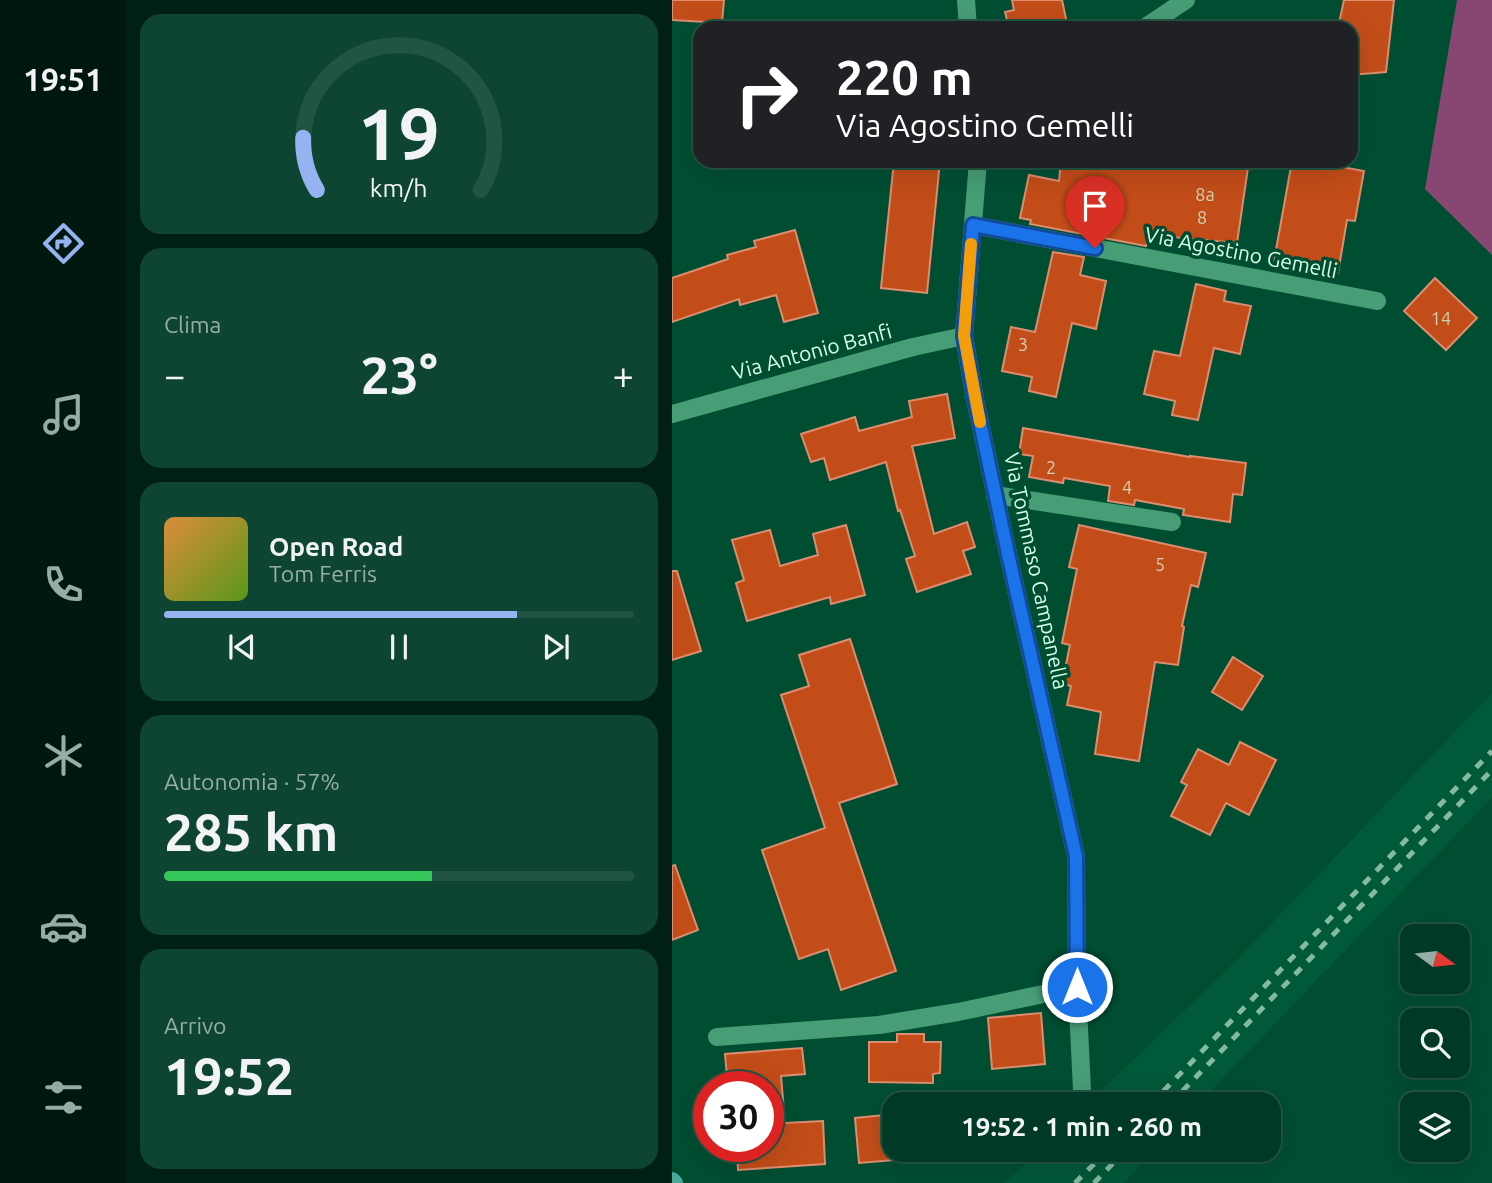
<!DOCTYPE html>
<html lang="it">
<head>
<meta charset="utf-8">
<style>
  body { margin:0; font-family:Ubuntu,sans-serif; background:#0e4532; color:#f1f3f6; height:100vh; display:flex; flex-direction:column; font-size:26px; white-space:nowrap }
  * { box-sizing:border-box; margin:0 }
  p { font-size:23px; color:#95ada7 }
  .icon { flex:none; width:38px; height:38px; fill:none; stroke:currentColor; stroke-width:2; stroke-linecap:round; stroke-linejoin:round }
  .map { position:relative; flex:1; overflow:hidden }
  .drawer { display:flex; flex-direction:column; gap:14px; padding:14px; background:#002015; width:546px }
  .drawer>* { flex:none }
  .hud { position:absolute; left:21px; top:21px; width:665px; height:147px; border-radius:21px; box-shadow:0 7px 28px #0002,0 0 0 2px #225443; background:#202124; color:#fff; overflow:hidden }
  .needle { width:46px; rotate:105deg }
  .buttons { position:absolute; left:728px; top:924px; display:grid; gap:14px }
  .buttons a { display:grid; place-items:center; width:70px; height:70px; border-radius:14px; background:#003a26; box-shadow:0 7px 28px #0002,0 0 0 2px #225443; font-size:35px }
  .speed { position:absolute; left:21px; top:1071px; display:flex; gap:14px; font-size:35px; font-weight:700; text-align:center }
  .speed>* { display:grid; place-content:center; width:91px; height:91px; border-radius:50%; background:#003a26; box-shadow:0 7px 28px #0002,0 0 0 2px #225443; line-height:1 }
  .speed .limit { border:10px solid #d22; background:#fff; color:#111 }
  .pin { position:absolute; display:grid; place-items:center; width:60px; height:60px; color:#fff; margin:-72px -30px; border-radius:50% 50% 50% 0; rotate:-45deg; box-shadow:0 0 7px #0007 }
  .pin .icon { rotate:45deg }
  .me { position:absolute; width:77px; margin:-38px; rotate:0deg; stroke-linejoin:round; filter:drop-shadow(0 0 5px #0008) }
  .turn { display:flex; align-items:center; gap:24px; height:147px; padding:0 28px; font-size:32px }
  .turn .icon { width:91px; height:91px; stroke-width:2.5 }
  .turn b { display:block; font-size:49px; line-height:60px }
  .big { font-size:52px; font-weight:600; line-height:1.1 }
  .drawer .widget { flex:1; display:flex; flex-direction:column; justify-content:center; gap:10px; min-width:0; padding:0 24px; border-radius:21px; background:#0e4532 }
  .drawer .dial { align-items:center; gap:0 }
  .dial svg { height:182px; overflow:visible; fill:none; stroke:#225443; stroke-width:7; stroke-linecap:round; text-anchor:middle }
  .dial text { fill:#f1f3f6; stroke:none }
  .song { display:flex; align-items:center; gap:21px }
  .cover { width:84px; height:84px; border-radius:10px; background:linear-gradient(135deg,hsl(30 70% 55%),hsl(90 70% 35%)) }
  .played { height:7px; border-radius:4px; background:linear-gradient(90deg,#95b2f1 75%,#225443 75%) }
  .keys { display:flex; justify-content:space-around; direction:ltr }
  .heat { display:flex; justify-content:space-between; align-items:center; font-size:38px; direction:ltr }
  .charge { height:10px; border-radius:5px; background:linear-gradient(90deg,#34c759 57%,#225443 0) }
  .trip { position:absolute; left:210px; top:1092px; width:399px; height:70px; border-radius:21px; background:#003a26; box-shadow:0 7px 28px #0002,0 0 0 2px #225443; font-weight:600; line-height:70px; text-align:center }
  main { display:flex; flex:1; min-height:0 }
  .tab-bar { display:flex; flex-direction:column; width:126px; justify-content:space-around; align-items:center; background:#00170f; color:#95ada7 }
  .tab-bar .icon { width:49px; height:49px }
  .tab-bar .current { color:#95b2f1 }
  .tab-bar b { font-size:32px; color:#f1f3f6 }
  .map>svg:first-child { display:block }
</style>
</head>
<body>
<main>
<nav class="tab-bar">
<b>19:51</b>
<svg class="icon current" aria-label="directions" viewBox="0 0 24 24"><path d="M12 3l9 9-9 9-9-9zM9 14v-3h6M13 9l2 2-2 2"/></svg>
<svg class="icon" aria-label="music" viewBox="0 0 24 24"><path d="M9 18V5l10-2v13"/><circle cx="6" cy="18" r="3"/><circle cx="16" cy="16" r="3"/></svg>
<svg class="icon" aria-label="phone" viewBox="0 0 24 24"><path d="M5 4h4l2 5-3 2q2 4 5 5l2-3 5 2v4C11 20 4 13 5 4z"/></svg>
<svg class="icon" aria-label="climate" viewBox="0 0 24 24"><path d="M12 3v18M4 7l16 10M4 17L20 7"/></svg>
<svg class="icon" aria-label="car" viewBox="0 0 24 24"><path d="M5 17H2v-5l4-1 3-4h7l3 4 3 1v5h-3M9 17h6M6 11h13"/><circle cx="7" cy="17" r="2"/><circle cx="17" cy="17" r="2"/></svg>
<svg class="icon" aria-label="filters" viewBox="0 0 24 24"><path d="M4 7h16M4 17h16"/><circle cx="9" cy="7" r="2"/><circle cx="15" cy="17" r="2"/></svg>
</nav>
<section class="drawer">
<div class="widget dial"><svg viewBox="0 0 100 80">
<path d="M14 69A42 42 0 1 1 86 69"/>
<path d="M14 69A42 42 0 0 1 8 46" stroke="#95b2f1"/>
<text x="50" y="56" font-size="32" font-weight="700">19</text>
<text x="50" y="72" font-size="11">km/h</text>
</svg></div>
<div class="widget"><p>Clima</p>
<div class="heat"><a>−</a><b class="big">23°</b><a>+</a></div>
</div>
<div class="widget">
<div class="song"><i class="cover"></i><div><b>Open Road</b><p>Tom Ferris</p></div></div>
<div class="played"></div>
<div class="keys"><svg class="icon" aria-label="previous" viewBox="0 0 24 24"><path d="M18 5L8 12l10 7zM5 5v14"/></svg><svg class="icon" aria-label="pause" viewBox="0 0 24 24"><path d="M8 5v14M16 5v14"/></svg><svg class="icon" aria-label="next" viewBox="0 0 24 24"><path d="M6 5l10 7-10 7zM19 5v14"/></svg></div>
</div>
<div class="widget"><p>Autonomia · 57%</p><b class="big">285 km</b><div class="charge"></div></div>
<div class="widget"><p>Arrivo</p><b class="big">19:52</b></div>
</section>
<div class="map">
<svg width="820" height="1183" viewBox="0 0 820 1183">
  <rect width="100%" height="100%" fill="#004e32"/>
  <g fill="#005939">
    <path d="M820 693V797L526 1104H415L561 964Z"/>
    <path d="M368 1150H482L451 1183H333Z"/>
  </g>
  <path fill="#884773" d="M785 0H820V255L753 189Z"/>
  <g fill="#c24d19" stroke="#dc8d70" stroke-width="2">
    <path d="M0 0H52L50 23 0 20Z"/>
    <path d="M340 0H390L396 28H337L333 12 342 10Z"/>
    <path d="M672 0H722L714 72 679 75V28H666Z"/>
    <path d="M222 161H268L255 293 209 288Z"/>
    <path d="M389 161H577L565 243 489 236 488 240 476 238 474 246 358 224 359 220 348 218 357 175 387 181Z"/>
    <path d="M620 161H638L692 171 683 221 675 220 666 273 602 261Z"/>
    <path d="M123 230 146 313 112 322 104 295 68 305 67 299 0 322V278L56 259 55 255 84 247 82 241Z"/>
    <path d="M381 252 412 257 408 275 434 281 424 329 400 323 384 397 357 391 360 377 330 371 339 327 363 332Z"/>
    <path d="M763 278 805 318 774 350 732 311Z"/>
    <path d="M524 284 554 291 552 301 579 306 568 354 542 348 526 420 500 415 503 401 472 394 482 351 508 356Z"/>
    <path d="M275 394 283 438 240 446 262 534 295 522 303 547 291 551 299 574 245 592 234 559 243 556 228 510 226 511 214 462 158 480 152 458 139 462 129 434 183 417 187 431 240 417 237 401Z"/>
    <path d="M351 428 518 457V456L574 463 570 495 561 494 558 522 511 515 512 509 463 500 462 505 436 501 438 486 392 478 391 483 357 477 361 456 347 454Z"/>
    <path d="M174 525 193 595 159 604 158 597 75 621 64 583 72 580 60 540 98 530 108 566 146 555 141 534Z"/>
    <path d="M407 525 534 553 526 587 519 585 510 626 512 627 506 665 483 662 467 761 423 754 429 712 395 705 399 686 390 684 398 645 390 643 405 569 397 567Z"/>
    <path d="M0 571H5L29 651 0 660Z"/>
    <path d="M178 639 225 784 167 803 224 971 169 990 156 949 127 959 90 850 153 828 109 695 137 686 127 655Z"/>
    <path d="M561 657 591 676 570 710 540 692Z"/>
    <path d="M568 742 604 760 577 815 554 803 538 835 499 816 515 785 509 782 526 749 557 765Z"/>
    <path d="M3 865 26 930 0 940V866Z"/>
    <path d="M369 1013 373 1064 320 1069 316 1018Z"/>
    <path d="M225 1034H252V1042H269L268 1073 261 1074V1083L197 1082V1042H225Z"/>
    <path d="M130 1048 133 1074 109 1076 113 1123 151 1121 153 1164 66 1170 65 1146H96V1087H64L63 1076 55 1077 53 1054Z"/>
    <path d="M222 1114V1160L187 1163 183 1118Z"/>
  </g>
  <g fill="none" stroke-linecap="round" stroke-linejoin="round">
    <g stroke="#479d75" stroke-width="18">
      <path d="M294 0 296 28"/>
      <path d="M472 28 514 0"/>
      <path d="M306 161 292 336 302 394 336 554 404 856 405 987 410 1090"/>
      <path d="M301 225 705 301"/>
      <path d="M0 414 241 347 292 336"/>
      <path d="M323 495 500 522"/>
      <path d="M45 1037 207 1025 286 1012 405 987"/>
    </g>
    <path stroke="#48a998" stroke-width="18" d="M0 1181 2 1183"/>
    <g stroke="#83baa1" stroke-width="5" stroke-dasharray="9 9" stroke-linecap="butt">
      <path d="M479 1104 820 751"/>
      <path d="M498 1104 820 770"/>
      <path d="M403 1183 436 1150"/>
      <path d="M422 1183 454 1150"/>
    </g>
  </g>
  <g fill="none" stroke-linecap="round" stroke-linejoin="round">
    <defs>
      <path id="route" d="M405 987 404 856 336 554 302 394 292 336 301 225 423 248"/>
    </defs>
    <use href="#route" stroke="#114b97" stroke-width="18"/>
    <use href="#route" stroke="#1a73e8" stroke-width="12"/>
    <path stroke="#f59e0b" stroke-width="12" d="M299 244 292 336 308 422"/>
  </g>
  <g text-anchor="middle" stroke-width="7" stroke-linejoin="round" paint-order="stroke">
    <g font-size="18" fill="#d0d2b4">
      <text x="533" y="201">8a</text>
      <text x="530" y="224">8</text>
      <text x="769" y="325">14</text>
      <text x="351" y="351">3</text>
      <text x="379" y="474">2</text>
      <text x="455" y="494">4</text>
      <text x="488" y="571">5</text>
    </g>
    <g font-size="21" fill="#d5fee7" stroke="#004e32">
      <text transform="translate(569 253) rotate(11)" y="7">Via Agostino Gemelli</text>
      <text transform="translate(140 352) rotate(-15)" y="7">Via Antonio Banfi</text>
      <text transform="translate(364 571) rotate(78)" y="7">Via Tommaso Campanella</text>
    </g>
  </g>
</svg>
<div class="buttons">
<a><svg class="needle" viewBox="-14 -14 28 28"><path d="M0-13l5 13h-10z" fill="#e53935"/><path d="M0 13l5-13h-10z" fill="#95ada7"/></svg></a>
<a><svg class="icon" aria-label="search" viewBox="0 0 24 24"><circle cx="10" cy="10" r="6"/><path d="M15 15l6 6"/></svg></a>
<a><svg class="icon" aria-label="layers" viewBox="0 0 24 24"><path d="M12 4l9 5-9 5-9-5zM3 14l9 5 9-5"/></svg></a>
</div>
<div class="speed"><div class="limit">30</div></div>
<div class="pin" style="left:423px;top:248px;background:#d93025"><svg class="icon" aria-label="arrive" viewBox="0 0 24 24"><path d="M6 21V4h12l-3 4 3 4H6"/></svg></div>
<svg class="me" style="left:405px;top:987px" viewBox="-20 -20 40 40"><circle r="17" fill="#1a73e8" stroke="#fff" stroke-width="3"/><path d="M0-11L8 9 0 5-8 9z" fill="#fff"/></svg>
<div class="trip">19:52 · 1 min · 260 m</div>
<div class="hud">
<div class="turn"><svg class="icon" aria-label="right" viewBox="0 0 24 24"><path d="M7 20v-9h11M14 6l5 5-5 5"/></svg><div><b>220 m</b>Via Agostino Gemelli</div></div>
</div>
</div>
</main>
</body>
</html>
